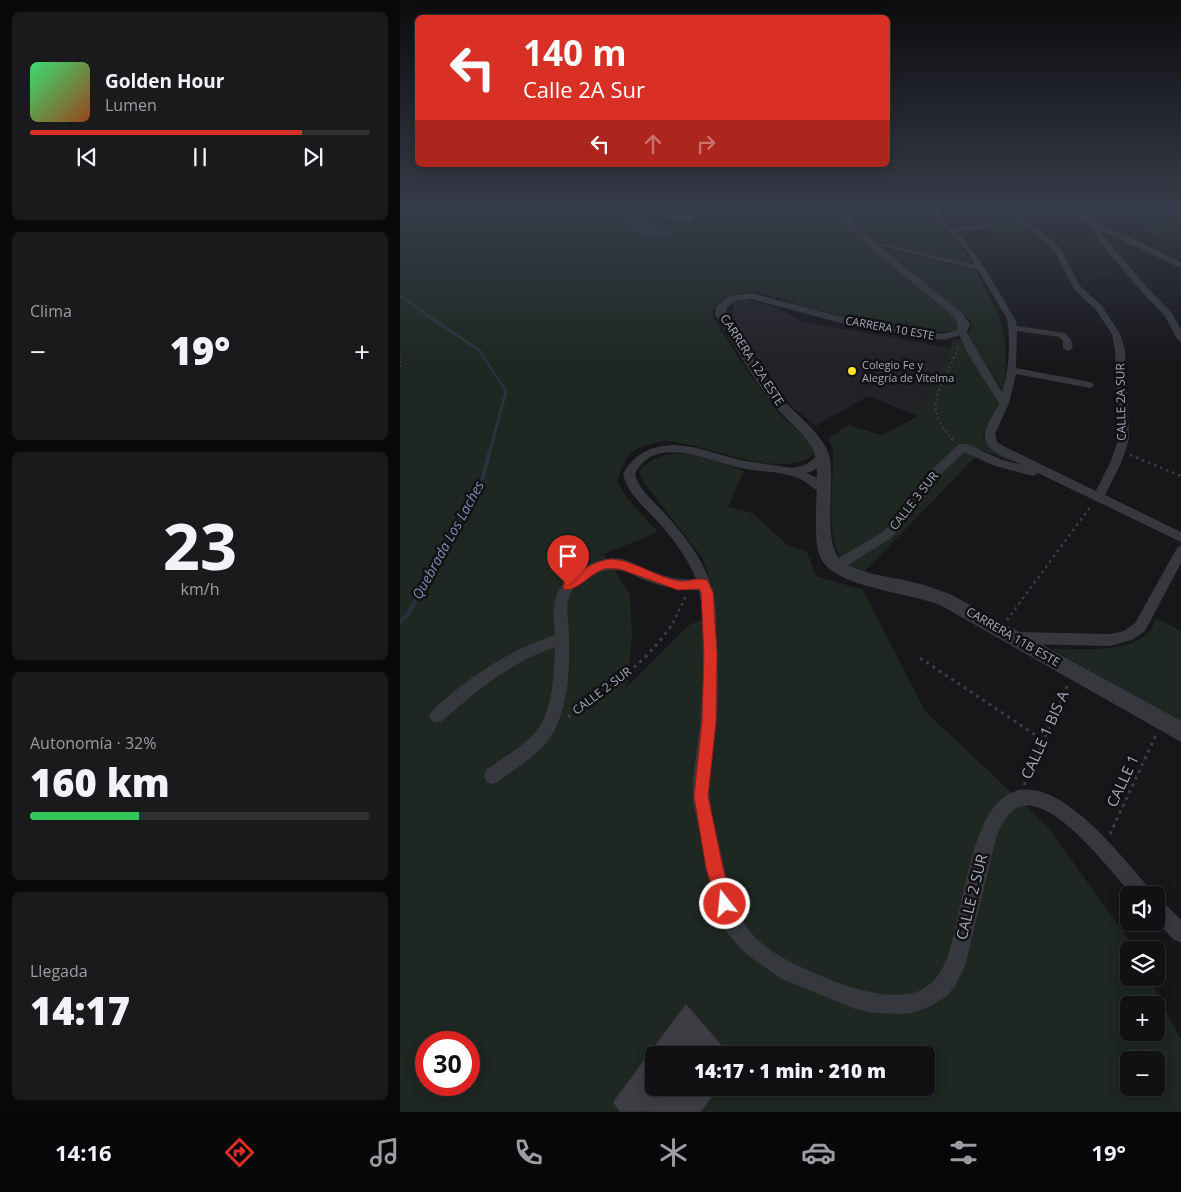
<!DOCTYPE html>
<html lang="es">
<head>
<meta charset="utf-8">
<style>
  body { margin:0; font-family:"Open Sans",sans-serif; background:#1a191c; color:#f1f3f6; height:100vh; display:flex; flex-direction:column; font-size:19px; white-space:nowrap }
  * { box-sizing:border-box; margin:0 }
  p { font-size:16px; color:#9c9da0 }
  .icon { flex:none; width:28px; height:28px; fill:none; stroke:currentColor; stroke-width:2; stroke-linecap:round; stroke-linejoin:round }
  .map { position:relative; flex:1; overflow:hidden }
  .drawer { display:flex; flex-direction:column; gap:12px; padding:12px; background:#09090a; width:400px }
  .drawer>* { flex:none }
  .guide { position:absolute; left:15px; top:15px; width:475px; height:152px; border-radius:8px; box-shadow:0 2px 12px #0003,0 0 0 1px #303033; background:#d93025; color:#fff; overflow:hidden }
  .fabs { position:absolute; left:720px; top:886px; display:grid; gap:10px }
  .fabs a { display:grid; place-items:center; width:45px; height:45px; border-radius:8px; background:#111013; box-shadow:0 2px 12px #0003,0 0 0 1px #303033; font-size:25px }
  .speed { position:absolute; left:15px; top:1031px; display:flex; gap:10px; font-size:25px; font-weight:700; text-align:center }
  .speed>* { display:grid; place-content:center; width:65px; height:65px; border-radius:50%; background:#111013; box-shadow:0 2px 12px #0003,0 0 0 1px #303033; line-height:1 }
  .speed .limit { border:8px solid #d22; background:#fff; color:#111 }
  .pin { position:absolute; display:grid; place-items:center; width:42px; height:42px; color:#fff; margin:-51px -21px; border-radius:50% 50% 50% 0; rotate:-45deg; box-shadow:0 0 5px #0007 }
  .pin .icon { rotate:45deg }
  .me { position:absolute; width:55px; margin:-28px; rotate:344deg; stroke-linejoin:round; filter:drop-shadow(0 0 4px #0008) }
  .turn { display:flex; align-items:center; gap:18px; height:105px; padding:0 25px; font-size:22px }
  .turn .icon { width:65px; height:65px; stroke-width:2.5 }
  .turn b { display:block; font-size:35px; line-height:42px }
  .lanes { display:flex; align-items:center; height:48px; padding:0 25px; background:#0003; justify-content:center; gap:25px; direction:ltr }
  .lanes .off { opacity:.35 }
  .big { font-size:38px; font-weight:800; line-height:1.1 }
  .drawer .widget { flex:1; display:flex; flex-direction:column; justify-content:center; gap:8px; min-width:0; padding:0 18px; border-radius:8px; background:#1a191c }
  .drawer .dial { align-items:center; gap:0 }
  .dial b { font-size:65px; line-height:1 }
  .song { display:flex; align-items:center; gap:15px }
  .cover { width:60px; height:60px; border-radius:8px; background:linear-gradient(135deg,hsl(140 70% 55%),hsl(20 70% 35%)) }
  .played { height:5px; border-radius:2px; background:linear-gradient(90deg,#d93025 80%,#303033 80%) }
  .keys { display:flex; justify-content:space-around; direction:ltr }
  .heat { display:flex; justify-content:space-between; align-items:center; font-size:28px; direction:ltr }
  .charge { height:8px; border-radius:4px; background:linear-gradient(90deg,#34c759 32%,#303033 0) }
  .trip { position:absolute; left:245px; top:1046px; width:290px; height:50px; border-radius:8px; background:#111013; box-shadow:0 2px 12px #0003,0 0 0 1px #303033; font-weight:800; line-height:50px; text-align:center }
  .tabs { display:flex; height:80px; justify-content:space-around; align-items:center; background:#070608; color:#9c9da0 }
  .tabs .icon { width:35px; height:35px }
  .tabs .current { color:#d93025 }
  .tabs b { font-size:22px; color:#f1f3f6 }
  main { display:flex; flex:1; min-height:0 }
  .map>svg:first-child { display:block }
</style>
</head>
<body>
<main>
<section class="drawer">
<div class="widget">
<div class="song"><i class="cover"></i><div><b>Golden Hour</b><p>Lumen</p></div></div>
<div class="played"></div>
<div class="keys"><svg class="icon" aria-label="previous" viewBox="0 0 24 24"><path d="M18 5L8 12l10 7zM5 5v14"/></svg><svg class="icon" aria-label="pause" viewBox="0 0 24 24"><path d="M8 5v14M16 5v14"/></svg><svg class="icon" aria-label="next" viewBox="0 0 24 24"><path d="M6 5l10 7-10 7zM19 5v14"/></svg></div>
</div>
<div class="widget"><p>Clima</p>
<div class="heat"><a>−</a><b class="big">19°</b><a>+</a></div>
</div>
<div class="widget dial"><b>23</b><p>km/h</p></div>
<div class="widget"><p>Autonomía · 32%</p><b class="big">160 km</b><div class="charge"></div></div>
<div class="widget"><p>Llegada</p><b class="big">14:17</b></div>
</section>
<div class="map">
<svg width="781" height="1112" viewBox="0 0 781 1112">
  <rect width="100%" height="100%" fill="#171619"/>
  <path fill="#232226" d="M344 299 371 306 404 322 550 348 518 416 468 396 416 426 393 408 355 356 333 318V303Z"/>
  <g fill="#1e2721" fill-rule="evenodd">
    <path d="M0 208H527L561 247 572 263 569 264 458 237 558 321 559 328C543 342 430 314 406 307 390 303 366 292 351 292 334 292 321 298 312 311L314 320C335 351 355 384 379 413 392 428 408 434 415 453 387 483 303 443 267 441 260 441 244 446 237 449 226 455 221 469 217 481L227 498 258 532 204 554 230 595 232 633 228 682 225 689 289 625 312 615V586L302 557 244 483 239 472C266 438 309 460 344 471L328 507 353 513 387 545 407 552 416 576 463 590 525 711 648 827 733 946 735 950H729V978H749L781 1040V1112H0ZM729 1005H756V1032H729ZM26 1042H69V1085H26ZM254 1055H526V1088H254ZM729 1060H756V1088H729Z"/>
    <path d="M569 208H607L633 233H592Z"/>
    <path d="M686 208H781V242L690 211Z"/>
    <path d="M484 248 575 270C601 317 612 336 603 391L566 335 571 330 572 322Z"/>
    <path d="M554 339 562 341 599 402 583 436C586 449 606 456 616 463L582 450 464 572C456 568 448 564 441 557 425 539 434 477 433 453 433 448 430 443 428 439L448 425 482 435 518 416Z"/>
    <path d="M756 618 781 631V722L652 649C680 648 729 654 749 632 753 628 754 622 756 618Z"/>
  </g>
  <path fill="#2b323e" d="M236 219 272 227 275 231C261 244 238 234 222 229L220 226 221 223Z"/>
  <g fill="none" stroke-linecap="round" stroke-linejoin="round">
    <path stroke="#2b323e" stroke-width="2.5" d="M0 296 29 316"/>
    <path stroke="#2b323e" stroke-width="3" d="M27 315 79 350 106 391 90 451"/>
    <path stroke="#2b323e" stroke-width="4" d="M0 622 9 613 83 477 90 450"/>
  </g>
  <g fill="#3e3d44" stroke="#313035">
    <path d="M245 208H305L289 222 244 213Z"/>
    <path d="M286 1004 330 1055H254V1088H318L301 1112H220L213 1102Z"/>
  </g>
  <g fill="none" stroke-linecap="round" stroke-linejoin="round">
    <g stroke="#3d3d45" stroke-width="1" stroke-dasharray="1 2.5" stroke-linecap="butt">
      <path d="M733 232 741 228 747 229 781 242"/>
      <path d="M591 269 618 268 658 272"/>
      <path d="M679 272H716"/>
    </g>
    <g stroke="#3d3d45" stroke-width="2" stroke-dasharray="2 3" stroke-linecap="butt">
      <path d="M0 356V367"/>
      <path d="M553 440C518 403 545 386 558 347"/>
    </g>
    <g stroke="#3d3d45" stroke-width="2.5" stroke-dasharray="2.5 4" stroke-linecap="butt">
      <path d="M730 455 781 476"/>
      <path d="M607 620 691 506"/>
      <path d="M273 623 286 596"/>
    </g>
    <g stroke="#3d3d45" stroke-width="3" stroke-dasharray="3 4.5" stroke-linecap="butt">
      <path d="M520 658 643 740"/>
      <path d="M168 717C207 689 248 663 274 621"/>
      <path d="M624 785 668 684"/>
      <path d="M710 834 756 735"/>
    </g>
    <g fill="#37373e" fill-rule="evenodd">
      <path d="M528 208H535L552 227 592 225 594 226 590 228 556 231C581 257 596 288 615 319L617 326 665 333 671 340 673 348 668 351 663 348V341L659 337 617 331 616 368 690 382 695 385 690 388 616 374 609 403 595 434 597 442 603 446 696 491 711 461 719 438 715 350 712 334 696 310 674 289 655 252 607 208H614L661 249 680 286 702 306 720 334 725 350 729 438 722 461 705 495 781 532V542L638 473 633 476 595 466 564 452 533 482 521 502 491 538 440 570H432L430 566 432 562 483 532 513 496 525 476 559 444H567L602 460 623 465C610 459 581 451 585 433 587 423 595 412 599 403L568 354 558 332 565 330 602 392C609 371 611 341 607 319L578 270 464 242 468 240 575 265 566 250Z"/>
      <path d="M661 208H669L781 262V267H778L702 231 704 237 747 287 772 313 781 330V342L777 339 765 316 741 291 698 240 694 231 696 228Z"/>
      <path d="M274 445 293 447 340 460 392 468 405 465 419 455H427L428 458 413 471 406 473C415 476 424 482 430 490L428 493 424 494C415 491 408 482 398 478 380 471 359 472 341 468 308 461 255 433 235 474 239 491 256 503 267 516 287 538 307 565 314 595 316 605 316 617 316 627 318 660 319 693 316 725 314 745 310 765 309 785 309 807 315 827 320 849 325 872 329 895 340 916 357 951 398 966 431 980 455 990 503 1004 526 987 548 972 551 944 557 920 565 889 572 843 588 816 633 738 719 854 750 889L753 895H732C712 873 649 787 615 809 606 815 599 829 596 838L565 966 555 986 547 996 529 1007 512 1013 501 1014 474 1013 455 1009 380 978 345 953 328 934 314 898 293 802V778L300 725 303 680 302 608 299 590C281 591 264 587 247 581 232 575 221 567 205 571 191 573 174 583 169 597 165 608 169 623 169 635 170 668 169 709 150 738 138 756 114 769 98 782L92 784 86 782 84 776 86 770C102 758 130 743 140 726 153 704 154 673 155 647 111 662 76 691 42 721L37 723 32 721 29 716C33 707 44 701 51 694 83 668 116 648 155 635 155 624 152 612 155 600 161 576 198 554 222 559 229 561 237 565 244 568 260 575 278 581 296 579 288 559 274 540 260 524 246 508 228 495 223 474 235 453 251 446 274 445Z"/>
      <path d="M781 546V563L745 631 732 640 710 646 615 644 610 642 608 638 610 634 615 632 710 634 724 631 735 623 777 548Z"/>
      <path d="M756 898 762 901 781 920V942L774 940 756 921Z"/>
    </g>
    <path fill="#37373e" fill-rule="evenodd" d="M441 208H449L454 223 461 231 562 313 570 324 566 334 542 340 449 325 351 299 336 301 326 308 327 314C343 341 359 369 378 394 393 413 422 432 429 455 436 478 422 542 440 559 459 575 490 576 512 582 526 585 539 590 552 595L781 721V742L540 605C510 593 441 588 423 562 416 552 416 537 416 525 415 503 420 473 414 452 407 434 382 417 369 399 349 372 333 343 315 314L316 307 329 296 351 293 450 319 542 334 557 330 558 324 554 317 455 235 445 223Z"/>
  </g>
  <linearGradient id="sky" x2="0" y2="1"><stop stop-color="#0d0c0e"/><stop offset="0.57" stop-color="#363c49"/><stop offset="1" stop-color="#363c49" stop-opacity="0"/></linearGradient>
  <rect width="781" height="364" fill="url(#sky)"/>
  <path fill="#d93025" stroke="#8d1f18" d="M212 559C236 561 257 578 280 581 289 582 298 577 307 580L313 592 317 654 316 722 308 796 323 868 333 904 331 910 325 912 319 910 306 868 294 796 302 722 304 654 301 592 299 589 278 590 220 569C215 569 209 568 204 569 191 573 175 593 164 589L163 586 164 582C180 571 193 561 212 559Z"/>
  <circle fill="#ffe328" stroke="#121114" stroke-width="2" cx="452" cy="371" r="5"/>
  <g text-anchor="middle" stroke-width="5" stroke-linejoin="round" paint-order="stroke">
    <g font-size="11" fill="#a7a9ba" stroke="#121114">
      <text transform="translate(490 328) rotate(10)" y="4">CARRERA 10 ESTE</text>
    </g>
    <g font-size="11" fill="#a7a9ba" stroke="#121114" text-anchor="start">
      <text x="462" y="369">Colegio Fe y<tspan x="462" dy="13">Alegría de Vitelma</tspan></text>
    </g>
    <g font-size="12" fill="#a7a9ba" stroke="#121114">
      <text transform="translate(352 360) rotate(57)" y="4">CARRERA 12A ESTE</text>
      <text transform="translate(721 402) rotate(-91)" y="4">CALLE 2A SUR</text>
      <text transform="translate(514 501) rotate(-52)" y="4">CALLE 3 SUR</text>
      <text transform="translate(613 637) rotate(30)" y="4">CARRERA 11B ESTE</text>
      <text transform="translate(202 691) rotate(-37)" y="4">CALLE 2 SUR</text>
    </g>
    <g font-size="14" font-style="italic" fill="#7b8fb7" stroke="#121114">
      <text transform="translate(48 540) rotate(-61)" y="5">Quebrada Los Laches</text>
    </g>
    <g font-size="15" fill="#a7a9ba" stroke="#121114">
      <text transform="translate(645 735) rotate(-66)" y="5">CALLE 1 BIS A</text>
      <text transform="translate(723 781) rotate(-65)" y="5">CALLE 1</text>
      <text transform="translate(572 897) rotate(-76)" y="5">CALLE 2 SUR</text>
    </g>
  </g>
</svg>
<div class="fabs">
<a><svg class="icon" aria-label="sound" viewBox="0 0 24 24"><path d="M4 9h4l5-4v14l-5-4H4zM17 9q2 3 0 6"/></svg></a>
<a><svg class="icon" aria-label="layers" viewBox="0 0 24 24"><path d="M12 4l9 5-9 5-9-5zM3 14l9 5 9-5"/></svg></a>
<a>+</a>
<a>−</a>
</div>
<div class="speed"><div class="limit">30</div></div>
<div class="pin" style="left:168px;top:586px;background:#d93025"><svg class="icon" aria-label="arrive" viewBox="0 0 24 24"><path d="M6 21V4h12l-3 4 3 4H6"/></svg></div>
<svg class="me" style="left:325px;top:904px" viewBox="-20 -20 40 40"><circle r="17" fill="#d93025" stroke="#fff" stroke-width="3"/><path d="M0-11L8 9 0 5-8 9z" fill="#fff"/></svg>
<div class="trip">14:17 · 1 min · 210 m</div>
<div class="guide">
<div class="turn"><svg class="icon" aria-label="left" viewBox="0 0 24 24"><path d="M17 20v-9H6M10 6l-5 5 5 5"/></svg><div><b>140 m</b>Calle 2A Sur</div></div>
<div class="lanes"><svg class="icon" aria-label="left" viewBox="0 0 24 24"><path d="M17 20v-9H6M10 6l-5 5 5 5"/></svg><svg class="icon off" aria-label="ahead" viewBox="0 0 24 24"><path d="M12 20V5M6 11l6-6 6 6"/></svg><svg class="icon off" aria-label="right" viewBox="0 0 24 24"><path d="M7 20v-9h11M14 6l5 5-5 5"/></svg></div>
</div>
</div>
</main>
<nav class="tabs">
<b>14:16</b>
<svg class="icon current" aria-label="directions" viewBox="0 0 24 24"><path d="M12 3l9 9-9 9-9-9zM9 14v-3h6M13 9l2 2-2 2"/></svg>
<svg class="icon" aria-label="music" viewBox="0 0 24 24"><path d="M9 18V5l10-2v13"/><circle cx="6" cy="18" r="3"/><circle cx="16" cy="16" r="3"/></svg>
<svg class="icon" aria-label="phone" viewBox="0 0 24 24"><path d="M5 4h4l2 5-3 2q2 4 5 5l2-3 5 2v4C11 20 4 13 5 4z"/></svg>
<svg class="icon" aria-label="climate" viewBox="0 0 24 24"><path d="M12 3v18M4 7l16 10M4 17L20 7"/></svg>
<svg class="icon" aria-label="car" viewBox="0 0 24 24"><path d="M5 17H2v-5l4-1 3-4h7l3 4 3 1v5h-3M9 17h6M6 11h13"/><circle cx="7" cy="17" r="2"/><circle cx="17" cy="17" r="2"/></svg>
<svg class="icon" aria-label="filters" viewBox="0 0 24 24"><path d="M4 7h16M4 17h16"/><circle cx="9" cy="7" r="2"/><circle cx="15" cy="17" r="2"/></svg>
<b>19°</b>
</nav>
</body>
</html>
